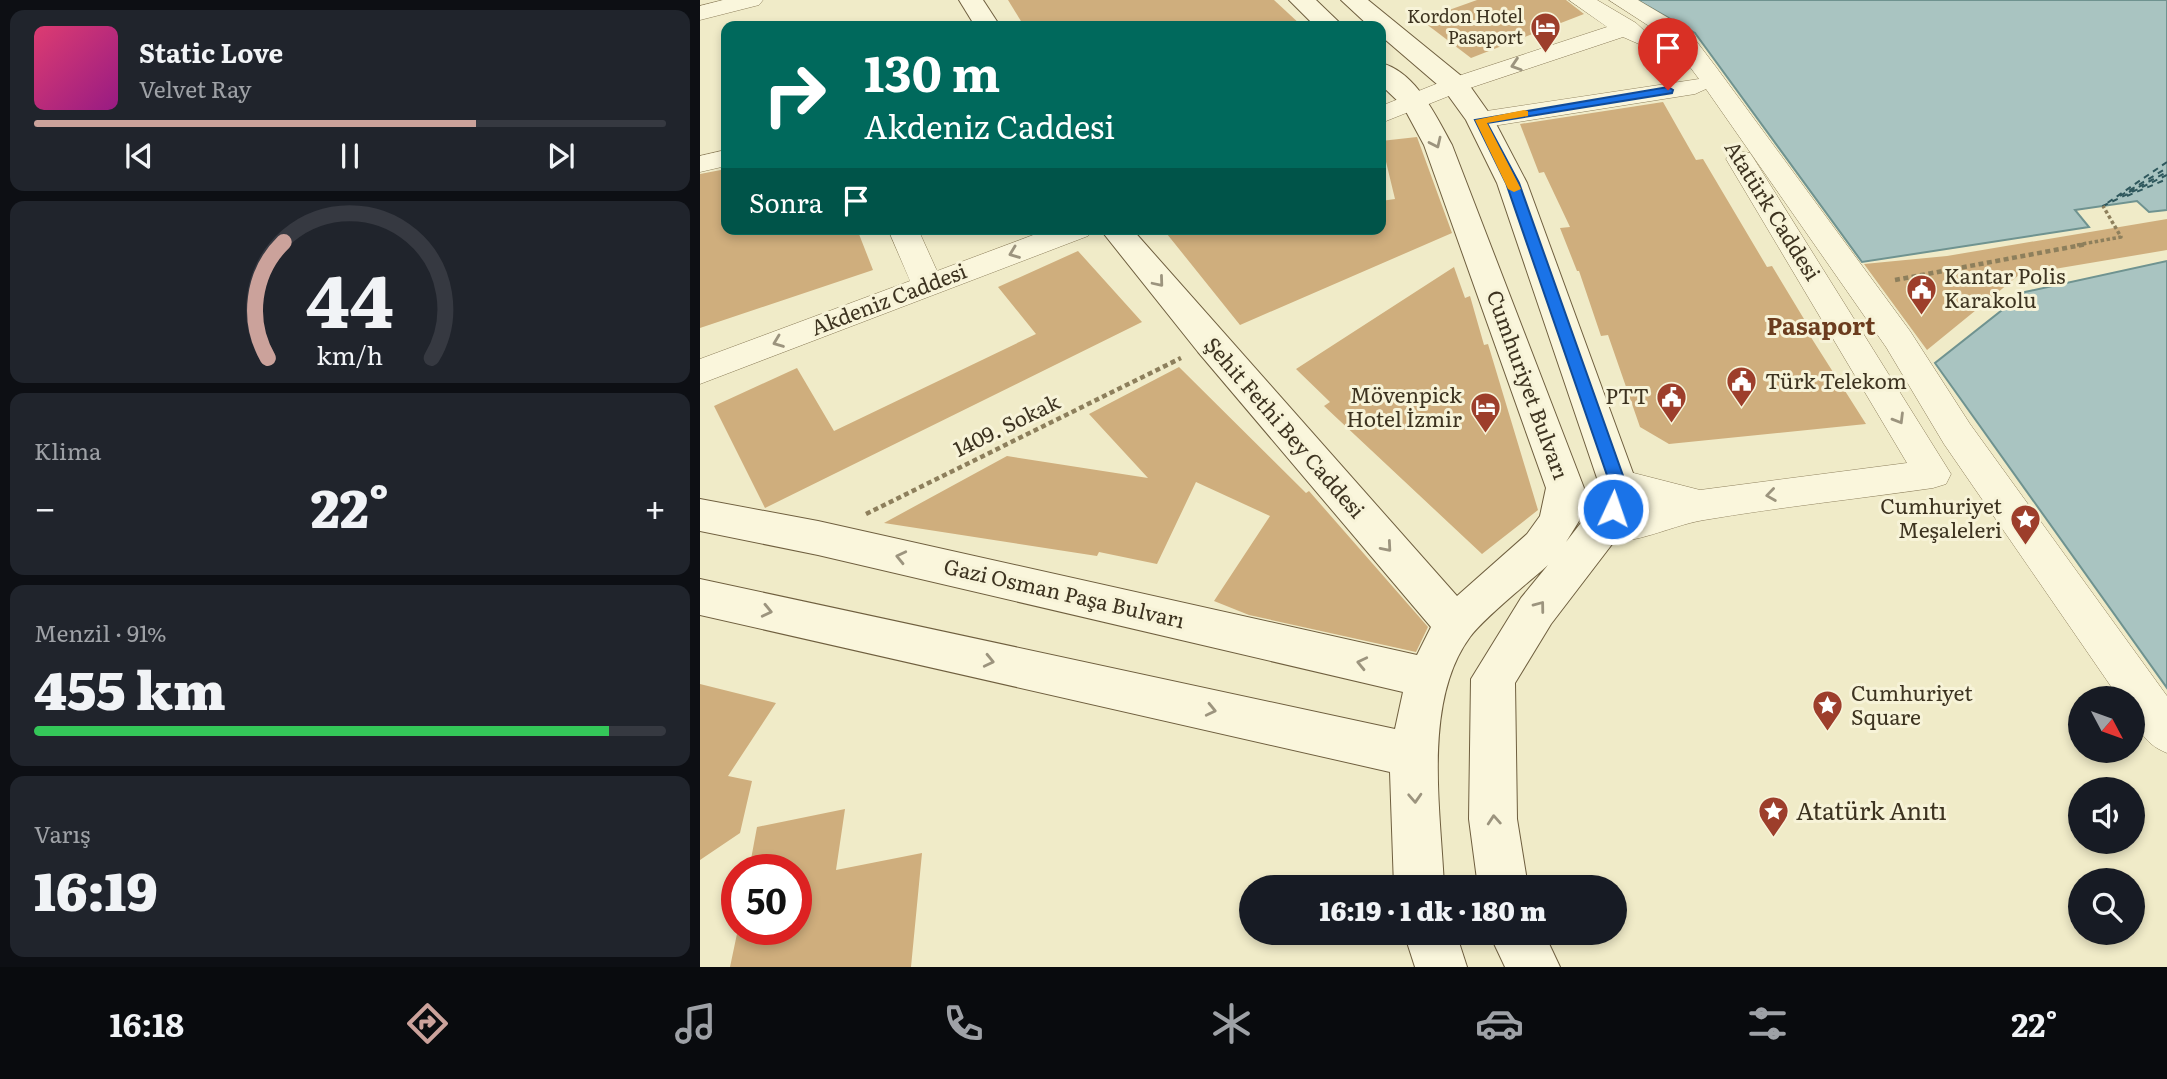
<!DOCTYPE html>
<html lang="tr">
<head>
<meta charset="utf-8">
<style>
  body { margin:0; font-family:Literata,serif; background:#20242c; color:#f1f3f6; height:100vh; display:flex; flex-direction:column; font-size:26px; white-space:nowrap }
  * { box-sizing:border-box; margin:0 }
  p { font-size:23px; color:#9ea1a6 }
  .icon { flex:none; width:38px; height:38px; fill:none; stroke:currentColor; stroke-width:2; stroke-linecap:round; stroke-linejoin:round }
  .map { position:relative; flex:1; overflow:hidden }
  .side { display:flex; flex-direction:column; gap:10px; padding:10px; background:#0d0f14; width:700px }
  .side>* { flex:none }
  .guide { position:absolute; left:21px; top:21px; width:665px; height:214px; border-radius:14px; box-shadow:0 4px 10px #0003; background:#00695c; color:#fff; overflow:hidden }
  .needle { width:46px; rotate:131deg }
  .buttons { position:absolute; left:1368px; top:686px; display:grid; gap:14px }
  .buttons a { display:grid; place-items:center; width:77px; height:77px; border-radius:50%; background:#171b24; box-shadow:0 4px 10px #0003; font-size:35px }
  .speed { position:absolute; left:21px; top:854px; display:flex; gap:14px; font-size:35px; font-weight:700; text-align:center }
  .speed>* { display:grid; place-content:center; width:91px; height:91px; border-radius:50%; background:#171b24; box-shadow:0 4px 10px #0003; line-height:1 }
  .speed .limit { border:10px solid #d22; background:#fff; color:#111 }
  .pin { position:absolute; display:grid; place-items:center; width:60px; height:60px; color:#fff; margin:-72px -30px; border-radius:50% 50% 50% 0; rotate:-45deg; box-shadow:0 0 7px #0007 }
  .pin .icon { rotate:45deg }
  .me { position:absolute; width:77px; margin:-38px; rotate:3deg; stroke-linejoin:round; filter:drop-shadow(0 0 5px #0008) }
  .turn { display:flex; align-items:center; gap:24px; height:147px; padding:0 28px; font-size:32px }
  .turn .icon { width:91px; height:91px; stroke-width:2.5 }
  .turn b { display:block; font-size:49px; line-height:60px }
  .then { display:flex; align-items:center; height:66px; padding:0 28px; background:#0003; gap:14px; font-size:26px }
  .big { font-size:52px; font-weight:800; line-height:1.1 }
  .side .card { flex:1; display:flex; flex-direction:column; justify-content:center; gap:10px; min-width:0; padding:0 24px; border-radius:14px; background:#20242c }
  .side .dial { align-items:center; gap:0 }
  .dial svg { height:182px; overflow:visible; fill:none; stroke:#363941; stroke-width:7; stroke-linecap:round; text-anchor:middle }
  .dial text { fill:#f1f3f6; stroke:none }
  .song { display:flex; align-items:center; gap:21px }
  .cover { width:84px; height:84px; border-radius:10px; background:linear-gradient(135deg,hsl(340 70% 55%),hsl(310 70% 35%)) }
  .played { height:7px; border-radius:4px; background:linear-gradient(90deg,#cba29b 70%,#363941 70%) }
  .keys { display:flex; justify-content:space-around; direction:ltr }
  .heat { display:flex; justify-content:space-between; align-items:center; font-size:38px; direction:ltr }
  .charge { height:10px; border-radius:5px; background:linear-gradient(90deg,#34c759 91%,#363941 0) }
  .trip { position:absolute; left:539px; top:875px; width:388px; height:70px; border-radius:35px; background:#171b24; box-shadow:0 4px 10px #0003; font-weight:800; line-height:70px; text-align:center }
  .tab-bar { display:flex; height:112px; justify-content:space-around; align-items:center; background:#090b0e; color:#9ea1a6 }
  .tab-bar .icon { width:49px; height:49px }
  .tab-bar .selected { color:#cba29b }
  .tab-bar b { font-size:32px; color:#f1f3f6 }
  main { display:flex; flex:1; min-height:0 }
  .map>svg:first-child { display:block }
</style>
</head>
<body>
<main>
<section class="side">
<div class="card">
<div class="song"><i class="cover"></i><div><b>Static Love</b><p>Velvet Ray</p></div></div>
<div class="played"></div>
<div class="keys"><svg class="icon" aria-label="previous" viewBox="0 0 24 24"><path d="M18 5L8 12l10 7zM5 5v14"/></svg><svg class="icon" aria-label="pause" viewBox="0 0 24 24"><path d="M8 5v14M16 5v14"/></svg><svg class="icon" aria-label="next" viewBox="0 0 24 24"><path d="M6 5l10 7-10 7zM19 5v14"/></svg></div>
</div>
<div class="card dial"><svg viewBox="0 0 100 80">
<path d="M14 69A42 42 0 1 1 86 69"/>
<path d="M14 69A42 42 0 0 1 21 18" stroke="#cba29b"/>
<text x="50" y="56" font-size="32" font-weight="700">44</text>
<text x="50" y="72" font-size="11">km/h</text>
</svg></div>
<div class="card"><p>Klima</p>
<div class="heat"><a>−</a><b class="big">22°</b><a>+</a></div>
</div>
<div class="card"><p>Menzil · 91%</p><b class="big">455 km</b><div class="charge"></div></div>
<div class="card"><p>Varış</p><b class="big">16:19</b></div>
</section>
<div class="map">
<svg width="1467" height="967" viewBox="0 0 1467 967">
  <rect width="100%" height="100%" fill="#f0ebc8"/>
  <g fill="#a9c4c1" stroke="#6f9390" stroke-width="2">
    <path d="M937 0H1467V210L1449 212 1437 201 1375 210 1389 227 1162 262 995 33Z"/>
    <path d="M1467 261V688L1235 363 1325 292Z"/>
  </g>
  <g fill="none" stroke-linecap="round" stroke-linejoin="round">
    <g stroke="#2f585d" stroke-width="2" stroke-dasharray="6 5" stroke-linecap="butt">
      <path d="M1467 162 1403 206 1467 175"/>
      <path d="M1429 192 1467 172"/>
      <path d="M1420 196 1467 168"/>
      <path d="M1427 196 1467 179"/>
    </g>
  </g>
  <g fill="#cfae7d">
    <path d="M308 0H574L602 26H324Z"/>
    <path d="M777 0H866L884 14 771 58 721 20Z"/>
    <path d="M963 102 996 160 1003 159 1067 267 1072 266 1104 319 1100 320 1166 424 969 444 940 427 908 335 901 336 879 271H877L860 228 870 227 844 172 839 173 820 124Z"/>
    <path d="M717 137 752 233 540 325 463 229H681V201L695 199 681 141Z"/>
    <path d="M26 169V229H157L173 270 0 328V174Z"/>
    <path d="M1467 219V250L1319 275 1227 350 1164 264 1247 256Z"/>
    <path d="M378 251 442 322 65 508 14 406 97 368 134 431 336 334 298 287Z"/>
    <path d="M754 267 765 298 770 296 784 345 788 344 838 510 782 554 624 406 630 402 596 369Z"/>
    <path d="M479 367 606 493 609 491 728 627 716 652 549 615 514 601 570 516 496 482 457 564 399 552 397 556 184 523 307 456 448 478 389 414Z"/>
    <path d="M0 684 76 703 28 776 52 781 40 833 0 860Z"/>
    <path d="M145 809 136 870 222 853 211 967H30L38 929H96V870H49L57 827Z"/>
  </g>
  <g fill="none" stroke-linecap="round" stroke-linejoin="round">
    <defs>
      <g id="street">
        <path d="M23 0H63L59 5 0 20V6Z"/>
        <path d="M869 0H897L936 23 951 37 948 42 939 44 923 37 764 90 681 123V106L746 80 907 27Z"/>
        <path d="M909 0H938L987 29 1016 67 1210 331 1270 424 1467 696V753C1442 743 1433 724 1433 698H1419L1244 444 1186 347 1006 89 995 94 780 128 771 126 767 120 771 114 780 112 999 79 969 39Z"/>
        <path d="M26 150V166L0 172V156Z"/>
        <path d="M1040 151 1050 153 1054 159 1251 474 1246 484 1233 488C1157 499 1080 507 1004 520 967 526 926 551 889 538L883 527 889 516 942 505 905 494 900 484 905 474 918 469 1000 490 1207 463 1026 159 1030 153Z"/>
        <path d="M188 229H218L237 271 349 229H393L388 236 0 384V359L210 281Z"/>
      </g>
      <g id="secondary">
        <path d="M259 0H283L300 26H275Z"/>
        <path d="M589 0H616L643 26H615Z"/>
        <path d="M641 0H668L765 79 794 120 827 183 937 484 933 509 916 539 851 624 815 683 817 819 828 887H778L769 819 771 679 821 598 848 565C827 584 786 616 770 637 722 702 741 812 744 887H694L690 772 0 615V579L695 729 703 692 118 555 0 531V499L118 521 717 655 731 627 498 352 400 229H432L757 596 827 534 840 516 846 488 724 145 703 106 681 85V63C716 72 736 116 752 145L884 488 879 521 866 542 894 506 899 484 797 183 766 120 745 91 681 36V26H669Z"/>
        <path d="M704 933H756L767 967H715Z"/>
        <path d="M789 933H844L860 967H805Z"/>
      </g>
    </defs>
    <use href="#street" stroke="#8d7f5c" stroke-width="1"/>
    <use href="#secondary" stroke="#6f5f3f" stroke-width="2"/>
    <path stroke="#8d7f5c" stroke-width="3.5" stroke-dasharray="3.5 2.5" stroke-linecap="butt" d="M1377 245 1421 237 1403 206"/>
    <g stroke="#8d7f5c" stroke-width="4.5" stroke-dasharray="5 3.5" stroke-linecap="butt">
      <path d="M1195 280 1387 244"/>
      <path d="M166 514 481 358"/>
    </g>
    <use href="#street" fill="#faf6dc" fill-rule="evenodd"/>
    <use href="#secondary" fill="#faf6dc" fill-rule="evenodd"/>
  </g>
  <defs><path id="oneway-chevron" d="M-2-3.5L2.5 0L-2 3.5" fill="none" stroke-width="1.6" stroke-linecap="round" stroke-linejoin="round" transform="scale(1.75)"/></defs>
  <g stroke="#9c947e">
    <use href="#oneway-chevron" transform="translate(816 65) rotate(162)"/>
    <use href="#oneway-chevron" transform="translate(736 143) rotate(65)"/>
    <use href="#oneway-chevron" transform="translate(314 253) rotate(159)"/>
    <use href="#oneway-chevron" transform="translate(459 282) rotate(50)"/>
    <use href="#oneway-chevron" transform="translate(78 342) rotate(159)"/>
    <use href="#oneway-chevron" transform="translate(1199 419) rotate(59)"/>
    <use href="#oneway-chevron" transform="translate(1071 495) rotate(172)"/>
    <use href="#oneway-chevron" transform="translate(687 547) rotate(49)"/>
    <use href="#oneway-chevron" transform="translate(201 557) rotate(-167)"/>
    <use href="#oneway-chevron" transform="translate(840 606) rotate(-53)"/>
    <use href="#oneway-chevron" transform="translate(67 611) rotate(13)"/>
    <use href="#oneway-chevron" transform="translate(289 661) rotate(13)"/>
    <use href="#oneway-chevron" transform="translate(662 663) rotate(-167)"/>
    <use href="#oneway-chevron" transform="translate(511 710) rotate(13)"/>
    <use href="#oneway-chevron" transform="translate(715 798) rotate(87)"/>
    <use href="#oneway-chevron" transform="translate(794 820) rotate(-94)"/>
  </g>
  <path fill="#1a73e8" stroke="#114b97" stroke-width="2" d="M968 87 973 90 972 93 787 123 819 183 926 484 921 509 913 515 905 509 910 484 806 183 775 120Z"/>
  <path fill="#f59e0b" d="M824 110 828 111V116L787 123 821 189 814 192 808 189 775 120Z"/>
  <defs>
    <symbol id="hotel-pin" viewBox="-11 -11 22 30"><path d="M0 17L-7.5 6A9.5 9.5 0 1 1 7.5 6Z" fill="#9d3e2b" stroke="#f7f3d8"/><path d="M-6-4.5h1.5V1H6V5H4.5V3h-9V5H-6ZM-4 0a1.8 1.8 0 1 1 3.6 0ZM.5 0V-2.5h3Q6-2.5 6 0Z" fill="#fff"/></symbol>
    <symbol id="civic-pin" viewBox="-11 -11 22 30"><path d="M0 17L-7.5 6A9.5 9.5 0 1 1 7.5 6Z" fill="#9d3e2b" stroke="#f7f3d8"/><path d="M-.6-6.5H3V-4.5H.6V-3L4-1V1h2V6H-6V1h2V-1L-.6-3ZM-1.2 2.5V6h2.4V2.5Z" fill="#fff"/></symbol>
    <symbol id="sight-pin" viewBox="-11 -11 22 30"><path d="M0 17L-7.5 6A9.5 9.5 0 1 1 7.5 6Z" fill="#9d3e2b" stroke="#f7f3d8"/><path d="M0-6L1.8-2.2L6-1.7L2.9 1.2L3.7 5.4L0 3.3L-3.7 5.4L-2.9 1.2L-6-1.7L-1.8-2.2Z" fill="#fff"/></symbol>
  </defs>
  <g fill-rule="evenodd">
    <use href="#hotel-pin" x="828" y="10" width="35" height="47"/>
    <use href="#civic-pin" x="1204" y="272" width="35" height="47"/>
    <use href="#civic-pin" x="1024" y="364" width="35" height="47"/>
    <use href="#civic-pin" x="954" y="380" width="35" height="47"/>
    <use href="#hotel-pin" x="768" y="390" width="35" height="47"/>
    <use href="#sight-pin" x="1308" y="502" width="35" height="47"/>
    <use href="#sight-pin" x="1110" y="688" width="35" height="47"/>
    <use href="#sight-pin" x="1056" y="794" width="35" height="47"/>
  </g>
  <g text-anchor="middle" stroke-width="6" stroke-linejoin="round" paint-order="stroke">
    <g font-size="18" fill="#3d3320" stroke="#f7f3d8" text-anchor="end">
      <text x="823" y="23">Kordon Hotel<tspan x="823" dy="21">Pasaport</tspan></text>
    </g>
    <g font-size="21" fill="#3d3320" stroke="#f7f3d8">
      <text transform="translate(1072 211) rotate(58)" y="7">Atatürk Caddesi</text>
      <text transform="translate(189 300) rotate(-21)" y="7">Akdeniz Caddesi</text>
      <text transform="translate(827 385) rotate(70)" y="7">Cumhuriyet Bulvarı</text>
      <text transform="translate(307 426) rotate(-26)" y="7">1409. Sokak</text>
      <text transform="translate(584 428) rotate(49)" y="7">Şehit Fethi Bey Caddesi</text>
      <text transform="translate(364 594) rotate(13)" y="7">Gazi Osman Paşa Bulvarı</text>
    </g>
    <g font-size="21" fill="#3d3320" stroke="#f7f3d8" text-anchor="start">
      <text x="1244" y="284">Kantar Polis<tspan x="1244" dy="24">Karakolu</tspan></text>
      <text x="1065" y="389">Türk Telekom</text>
      <text x="762" y="403" text-anchor="end">Mövenpick<tspan x="762" dy="24">Hotel İzmir</tspan></text>
      <text x="949" y="404" text-anchor="end">PTT</text>
      <text x="1302" y="514" text-anchor="end">Cumhuriyet<tspan x="1302" dy="24">Meşaleleri</tspan></text>
      <text x="1151" y="701">Cumhuriyet<tspan x="1151" dy="24">Square</tspan></text>
    </g>
    <g font-size="24" font-weight="bold" fill="#6b3c1e" stroke="#f7f3d8">
      <text x="1121" y="335">Pasaport</text>
    </g>
    <g font-size="24" fill="#3d3320" stroke="#f7f3d8" text-anchor="start">
      <text x="1096" y="820">Atatürk Anıtı</text>
    </g>
  </g>
</svg>
<div class="buttons">
<a><svg class="needle" viewBox="-14 -14 28 28"><path d="M0-13l5 13h-10z" fill="#e53935"/><path d="M0 13l5-13h-10z" fill="#9ea1a6"/></svg></a>
<a><svg class="icon" aria-label="sound" viewBox="0 0 24 24"><path d="M4 9h4l5-4v14l-5-4H4zM17 9q2 3 0 6"/></svg></a>
<a><svg class="icon" aria-label="search" viewBox="0 0 24 24"><circle cx="10" cy="10" r="6"/><path d="M15 15l6 6"/></svg></a>
</div>
<div class="speed"><div class="limit">50</div></div>
<div class="pin" style="left:968px;top:90px;background:#d93025"><svg class="icon" aria-label="arrive" viewBox="0 0 24 24"><path d="M6 21V4h12l-3 4 3 4H6"/></svg></div>
<svg class="me" style="left:913px;top:509px" viewBox="-20 -20 40 40"><circle r="17" fill="#1a73e8" stroke="#fff" stroke-width="3"/><path d="M0-11L8 9 0 5-8 9z" fill="#fff"/></svg>
<div class="trip">16:19 · 1 dk · 180 m</div>
<div class="guide">
<div class="turn"><svg class="icon" aria-label="right" viewBox="0 0 24 24"><path d="M7 20v-9h11M14 6l5 5-5 5"/></svg><div><b>130 m</b>Akdeniz Caddesi</div></div>
<div class="then">Sonra<svg class="icon" aria-label="arrive" viewBox="0 0 24 24"><path d="M6 21V4h12l-3 4 3 4H6"/></svg></div>
</div>
</div>
</main>
<nav class="tab-bar">
<b>16:18</b>
<svg class="icon selected" aria-label="directions" viewBox="0 0 24 24"><path d="M12 3l9 9-9 9-9-9zM9 14v-3h6M13 9l2 2-2 2"/></svg>
<svg class="icon" aria-label="music" viewBox="0 0 24 24"><path d="M9 18V5l10-2v13"/><circle cx="6" cy="18" r="3"/><circle cx="16" cy="16" r="3"/></svg>
<svg class="icon" aria-label="phone" viewBox="0 0 24 24"><path d="M5 4h4l2 5-3 2q2 4 5 5l2-3 5 2v4C11 20 4 13 5 4z"/></svg>
<svg class="icon" aria-label="climate" viewBox="0 0 24 24"><path d="M12 3v18M4 7l16 10M4 17L20 7"/></svg>
<svg class="icon" aria-label="car" viewBox="0 0 24 24"><path d="M5 17H2v-5l4-1 3-4h7l3 4 3 1v5h-3M9 17h6M6 11h13"/><circle cx="7" cy="17" r="2"/><circle cx="17" cy="17" r="2"/></svg>
<svg class="icon" aria-label="filters" viewBox="0 0 24 24"><path d="M4 7h16M4 17h16"/><circle cx="9" cy="7" r="2"/><circle cx="15" cy="17" r="2"/></svg>
<b>22°</b>
</nav>
</body>
</html>
